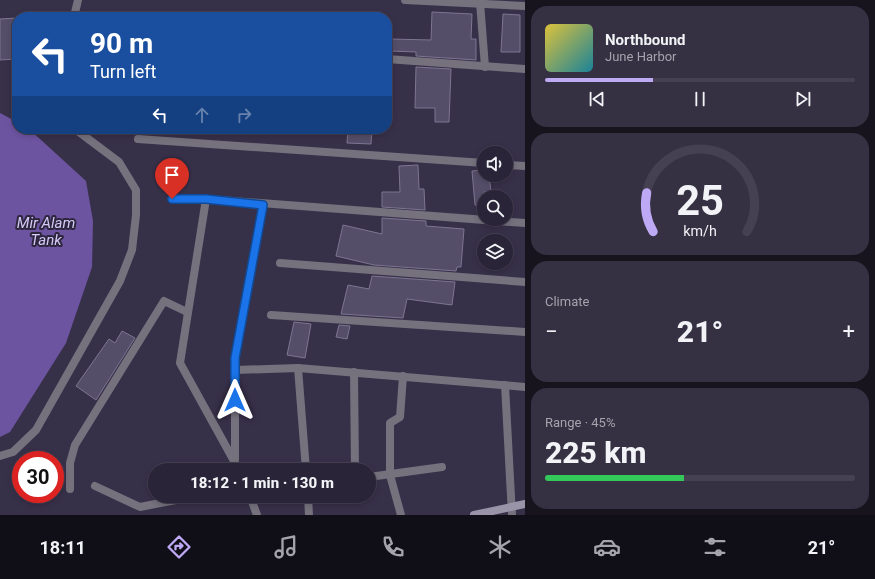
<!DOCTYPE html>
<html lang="en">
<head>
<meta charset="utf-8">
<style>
  body { margin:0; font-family:Roboto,sans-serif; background:#353042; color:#f1f3f6; height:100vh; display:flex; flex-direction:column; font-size:15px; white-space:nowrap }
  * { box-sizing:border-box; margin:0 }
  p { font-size:13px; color:#a5a4ad }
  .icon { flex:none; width:22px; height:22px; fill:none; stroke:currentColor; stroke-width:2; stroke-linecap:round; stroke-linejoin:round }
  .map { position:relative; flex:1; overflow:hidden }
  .details { display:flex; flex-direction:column; gap:6px; padding:6px; background:#17141e; width:350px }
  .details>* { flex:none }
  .banner { position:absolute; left:12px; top:12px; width:380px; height:122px; border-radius:16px; box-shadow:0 2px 6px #0003,0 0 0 1px #454152; background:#1a4fa0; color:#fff; overflow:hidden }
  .fabs { position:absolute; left:477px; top:146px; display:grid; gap:8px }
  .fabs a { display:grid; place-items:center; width:36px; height:36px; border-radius:50%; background:#292437; box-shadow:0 2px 6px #0003,0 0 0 1px #454152; font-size:20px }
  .speed { position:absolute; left:12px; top:451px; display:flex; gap:8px; font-size:20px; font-weight:700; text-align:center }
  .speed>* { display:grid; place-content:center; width:52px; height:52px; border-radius:50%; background:#292437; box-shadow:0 2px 6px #0003,0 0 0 1px #454152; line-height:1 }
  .speed .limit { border:6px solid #d22; background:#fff; color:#111 }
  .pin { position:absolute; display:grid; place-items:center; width:34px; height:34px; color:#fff; margin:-41px -17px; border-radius:50% 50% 50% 0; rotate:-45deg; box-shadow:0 0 4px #0007 }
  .pin .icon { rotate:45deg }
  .me { position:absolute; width:44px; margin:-22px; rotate:0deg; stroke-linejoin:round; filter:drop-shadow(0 0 3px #0008) }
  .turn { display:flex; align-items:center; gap:14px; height:84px; padding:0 12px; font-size:18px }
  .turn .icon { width:52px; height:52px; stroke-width:2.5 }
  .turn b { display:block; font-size:28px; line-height:34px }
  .lanes { display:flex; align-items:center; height:38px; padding:0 12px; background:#0003; justify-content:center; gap:20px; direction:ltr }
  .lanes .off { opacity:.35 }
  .big { font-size:30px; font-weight:800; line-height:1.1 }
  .details .card { flex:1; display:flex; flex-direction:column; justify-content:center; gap:6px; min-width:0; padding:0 14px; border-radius:16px; background:#353042 }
  .details .dial { align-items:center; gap:0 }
  .dial svg { height:104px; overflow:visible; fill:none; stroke:#454152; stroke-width:7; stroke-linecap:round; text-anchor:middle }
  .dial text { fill:#f1f3f6; stroke:none }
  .song { display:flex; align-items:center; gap:12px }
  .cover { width:48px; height:48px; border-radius:6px; background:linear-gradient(135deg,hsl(50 70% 55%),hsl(190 70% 35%)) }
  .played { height:4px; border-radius:2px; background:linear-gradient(90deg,#bea9f5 35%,#454152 35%) }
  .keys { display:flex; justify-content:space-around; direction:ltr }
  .heat { display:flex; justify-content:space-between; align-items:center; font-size:22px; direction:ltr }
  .charge { height:6px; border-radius:3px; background:linear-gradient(90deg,#34c759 45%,#454152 0) }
  .trip { position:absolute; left:148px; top:463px; width:228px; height:40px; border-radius:20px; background:#292437; box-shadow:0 2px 6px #0003,0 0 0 1px #454152; font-weight:800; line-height:40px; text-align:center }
  .tab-bar { display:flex; height:64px; justify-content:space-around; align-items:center; background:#100e16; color:#a5a4ad }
  .tab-bar .icon { width:28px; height:28px }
  .tab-bar .active { color:#bea9f5 }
  .tab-bar b { font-size:18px; color:#f1f3f6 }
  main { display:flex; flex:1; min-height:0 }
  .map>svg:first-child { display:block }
</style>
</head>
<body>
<main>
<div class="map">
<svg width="525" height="515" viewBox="0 0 525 515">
  <rect width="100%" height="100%" fill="#373049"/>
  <path fill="#6d54a1" d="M0 113 17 122V129H29L86 181 93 221 92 267 66 343 10 432 0 437Z"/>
  <g fill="#554e69" stroke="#7d7592">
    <path d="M432 12 472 14 471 39H476V60L416 56V52L390 51 391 39 431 40Z"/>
    <path d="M503 14 520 15V52H501Z"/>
    <path d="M17 18V59L0 60V19Z"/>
    <path d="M416 67 451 69 449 122H435V108H415Z"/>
    <path d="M348 129H372L371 144 347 143Z"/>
    <path d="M418 165 419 189H424L425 210 382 207V192H400L399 166Z"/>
    <path d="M484 170V175H489L491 192H484V205H475L472 171Z"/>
    <path d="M382 218 426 221V226L464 229 461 267H457L456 271 374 265 336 256 343 225 382 234Z"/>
    <path d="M372 276 455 282 452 305 407 299 403 318 341 314 348 285 369 289Z"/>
    <path d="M294 322 311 324 305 358 287 355Z"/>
    <path d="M339 325 350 326 347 339 336 337Z"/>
    <path d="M122 331 135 338 96 400 76 386 109 339 115 343Z"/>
  </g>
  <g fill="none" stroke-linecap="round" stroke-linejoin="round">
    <g stroke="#75727e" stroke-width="8">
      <path d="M405 0 525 6"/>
      <path d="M480 2 485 67"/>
      <path d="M74 17 78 0"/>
      <path d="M387 59 525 69"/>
      <path d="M138 139 484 163"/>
      <path d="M506 165 525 166"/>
      <path d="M172 199H206L180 363 239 470"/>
      <path d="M206 199 525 223"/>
      <path d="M280 263 525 282"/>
      <path d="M271 315 525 332"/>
      <path d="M298 368 306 470"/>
      <path d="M235 370 298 368 525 387"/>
      <path d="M354 372 355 470"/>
      <path d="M505 385 512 515"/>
      <path d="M0 456 13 452 36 430 120 281 132 250 136 215V190L119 162 75 129"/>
      <path d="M235 459V358L263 205"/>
      <path d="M369 477 442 467"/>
      <path d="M95 486 140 507 196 496"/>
      <path d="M70 489V463L75 445 164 301 187 312"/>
      <path d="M250 496 257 515"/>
      <path d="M308 496 309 515"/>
      <path d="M401 515 390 475V423L400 417 403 376"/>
    </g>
    <path stroke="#9994a8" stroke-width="8" d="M474 515 525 504"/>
  </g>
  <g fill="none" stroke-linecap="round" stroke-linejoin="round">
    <defs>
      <path id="route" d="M172 199H206L263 205 235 358V400"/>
    </defs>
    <use href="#route" stroke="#114b97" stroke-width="10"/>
    <use href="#route" stroke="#1a73e8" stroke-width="7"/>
  </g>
  <g text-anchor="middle" stroke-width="4" stroke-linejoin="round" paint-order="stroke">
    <g font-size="15" font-style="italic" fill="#d5caf5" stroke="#2d263e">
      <text x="46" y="228">Mir Alam<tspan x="46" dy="17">Tank</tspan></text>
    </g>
  </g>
</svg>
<div class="fabs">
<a><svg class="icon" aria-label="sound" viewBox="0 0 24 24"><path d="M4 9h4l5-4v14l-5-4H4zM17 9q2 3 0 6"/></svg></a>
<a><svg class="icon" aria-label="search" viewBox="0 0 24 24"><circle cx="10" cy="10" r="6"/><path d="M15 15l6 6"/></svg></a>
<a><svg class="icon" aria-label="layers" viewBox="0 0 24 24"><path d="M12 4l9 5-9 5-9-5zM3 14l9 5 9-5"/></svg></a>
</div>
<div class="speed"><div class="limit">30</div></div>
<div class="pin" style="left:172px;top:199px;background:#d93025"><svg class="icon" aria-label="arrive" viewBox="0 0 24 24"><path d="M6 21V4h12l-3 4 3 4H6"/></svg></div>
<svg class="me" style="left:235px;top:400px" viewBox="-20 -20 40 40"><path d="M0-17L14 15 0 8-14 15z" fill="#1a73e8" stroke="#fff" stroke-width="4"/></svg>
<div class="trip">18:12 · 1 min · 130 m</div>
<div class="banner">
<div class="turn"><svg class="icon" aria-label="left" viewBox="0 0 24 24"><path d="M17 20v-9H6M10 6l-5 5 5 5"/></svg><div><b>90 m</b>Turn left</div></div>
<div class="lanes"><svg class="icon" aria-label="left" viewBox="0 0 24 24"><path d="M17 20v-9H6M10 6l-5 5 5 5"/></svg><svg class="icon off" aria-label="ahead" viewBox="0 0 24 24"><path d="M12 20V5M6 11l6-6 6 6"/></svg><svg class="icon off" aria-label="right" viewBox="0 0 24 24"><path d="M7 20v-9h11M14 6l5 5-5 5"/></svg></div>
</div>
</div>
<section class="details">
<div class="card">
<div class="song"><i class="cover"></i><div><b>Northbound</b><p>June Harbor</p></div></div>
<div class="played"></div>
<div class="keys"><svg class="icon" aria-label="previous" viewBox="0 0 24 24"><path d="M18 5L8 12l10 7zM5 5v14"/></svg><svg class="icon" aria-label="pause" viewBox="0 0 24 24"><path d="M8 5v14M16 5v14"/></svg><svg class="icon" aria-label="next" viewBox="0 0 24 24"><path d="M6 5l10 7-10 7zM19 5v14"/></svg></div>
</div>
<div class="card dial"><svg viewBox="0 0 100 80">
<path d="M14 69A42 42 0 1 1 86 69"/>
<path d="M14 69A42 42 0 0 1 9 39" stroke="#bea9f5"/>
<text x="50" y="56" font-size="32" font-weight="700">25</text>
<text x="50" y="72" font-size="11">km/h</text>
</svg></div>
<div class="card"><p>Climate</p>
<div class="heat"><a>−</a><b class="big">21°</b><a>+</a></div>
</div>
<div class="card"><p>Range · 45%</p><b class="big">225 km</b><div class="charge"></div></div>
</section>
</main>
<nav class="tab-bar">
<b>18:11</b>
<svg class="icon active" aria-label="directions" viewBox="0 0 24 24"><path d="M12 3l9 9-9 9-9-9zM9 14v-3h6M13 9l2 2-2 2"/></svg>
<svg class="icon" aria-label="music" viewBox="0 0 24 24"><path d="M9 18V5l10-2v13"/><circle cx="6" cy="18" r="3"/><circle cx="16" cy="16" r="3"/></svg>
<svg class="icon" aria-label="phone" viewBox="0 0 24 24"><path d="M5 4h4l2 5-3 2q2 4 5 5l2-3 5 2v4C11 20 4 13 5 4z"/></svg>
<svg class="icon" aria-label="climate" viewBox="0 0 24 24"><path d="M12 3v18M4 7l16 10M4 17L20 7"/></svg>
<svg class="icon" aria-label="car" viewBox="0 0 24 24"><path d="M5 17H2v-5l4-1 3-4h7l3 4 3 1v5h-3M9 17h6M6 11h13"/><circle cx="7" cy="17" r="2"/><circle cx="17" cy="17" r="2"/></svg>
<svg class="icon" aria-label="filters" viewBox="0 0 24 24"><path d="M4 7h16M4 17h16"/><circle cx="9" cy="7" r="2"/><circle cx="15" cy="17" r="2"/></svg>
<b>21°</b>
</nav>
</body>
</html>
